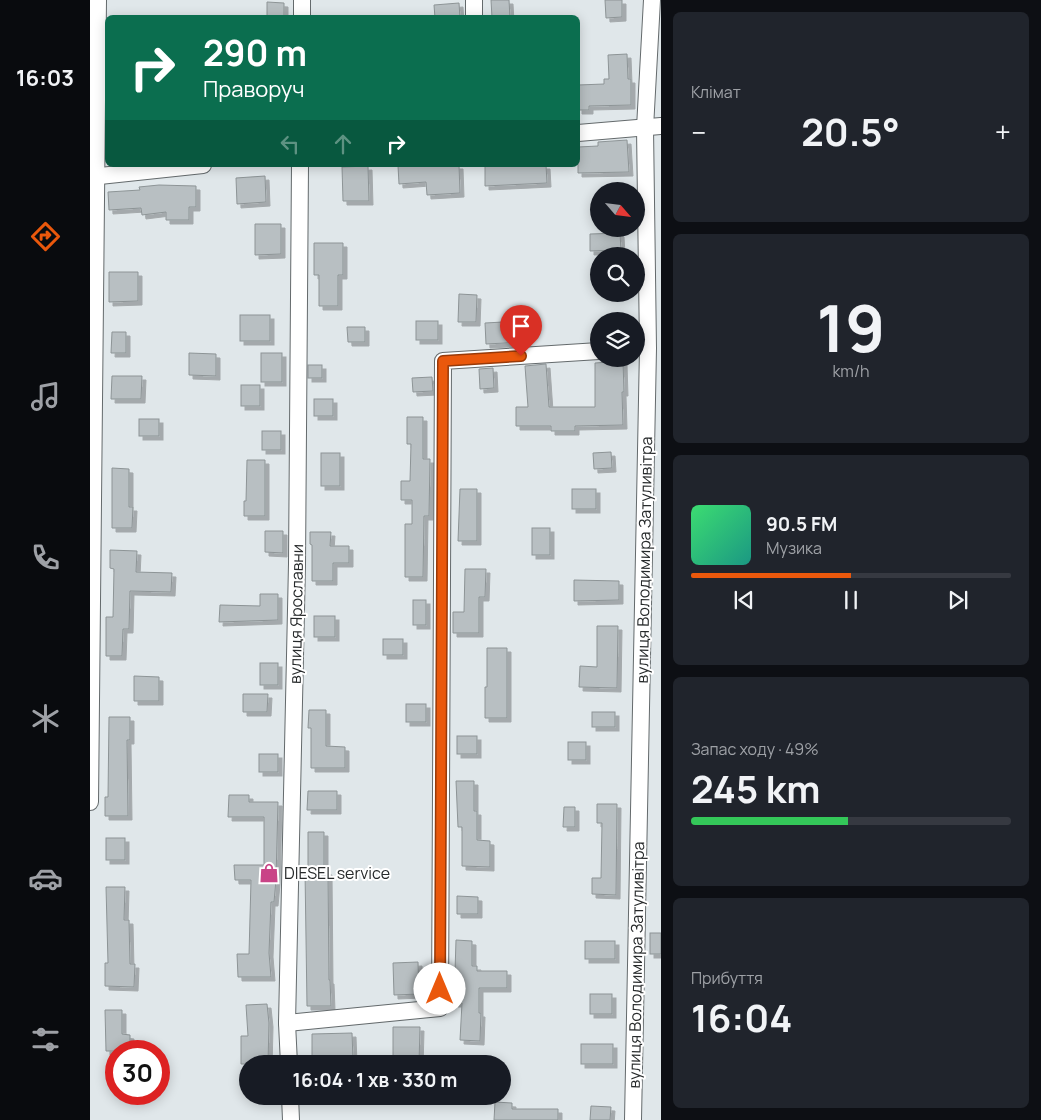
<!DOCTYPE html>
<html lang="uk">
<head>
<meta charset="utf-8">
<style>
  body { margin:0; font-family:Manrope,sans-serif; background:#20242c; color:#f1f3f6; height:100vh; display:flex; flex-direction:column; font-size:19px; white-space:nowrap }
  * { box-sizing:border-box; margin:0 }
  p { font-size:16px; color:#9ea1a6 }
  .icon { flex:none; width:28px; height:28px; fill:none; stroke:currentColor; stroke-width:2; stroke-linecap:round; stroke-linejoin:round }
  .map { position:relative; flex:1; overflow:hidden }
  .side { display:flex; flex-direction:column; gap:12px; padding:12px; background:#0d0f14; width:380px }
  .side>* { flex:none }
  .banner { position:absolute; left:15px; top:15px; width:475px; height:152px; border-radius:8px; box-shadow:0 2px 12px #0003; background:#0b6e4f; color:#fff; overflow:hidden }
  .needle { width:32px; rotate:118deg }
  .buttons { position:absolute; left:500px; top:182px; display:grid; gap:10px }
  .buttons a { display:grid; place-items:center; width:55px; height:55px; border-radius:50%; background:#171b24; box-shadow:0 2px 12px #0003; font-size:25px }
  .speed { position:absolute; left:15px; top:1040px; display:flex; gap:10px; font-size:25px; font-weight:700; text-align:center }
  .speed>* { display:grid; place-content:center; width:65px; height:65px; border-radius:50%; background:#171b24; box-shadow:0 2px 12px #0003; line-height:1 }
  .speed .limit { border:8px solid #d22; background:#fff; color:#111 }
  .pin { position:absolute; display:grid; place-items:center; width:42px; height:42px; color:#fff; margin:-51px -21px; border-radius:50% 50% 50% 0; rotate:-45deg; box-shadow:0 0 5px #0007 }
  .pin .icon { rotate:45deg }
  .me { position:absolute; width:55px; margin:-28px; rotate:0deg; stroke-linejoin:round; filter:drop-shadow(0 0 4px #0008) }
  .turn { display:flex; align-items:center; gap:18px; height:105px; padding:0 15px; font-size:22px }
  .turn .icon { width:65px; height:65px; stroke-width:2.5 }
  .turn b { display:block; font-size:35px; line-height:42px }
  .lanes { display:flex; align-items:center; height:48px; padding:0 15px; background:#0003; justify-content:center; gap:25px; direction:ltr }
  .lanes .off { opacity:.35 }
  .big { font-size:38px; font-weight:700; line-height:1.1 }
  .side .card { flex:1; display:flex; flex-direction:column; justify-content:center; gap:8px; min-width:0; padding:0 18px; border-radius:8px; background:#20242c }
  .side .dial { align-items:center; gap:0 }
  .dial b { font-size:65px; line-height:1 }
  .song { display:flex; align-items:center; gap:15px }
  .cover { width:60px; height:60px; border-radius:8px; background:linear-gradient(135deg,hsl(140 70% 55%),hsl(170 70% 35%)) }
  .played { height:5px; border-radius:2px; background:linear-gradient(90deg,#ea580c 50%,#363941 50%) }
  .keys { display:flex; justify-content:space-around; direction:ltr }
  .heat { display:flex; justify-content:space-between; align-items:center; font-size:28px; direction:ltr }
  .charge { height:8px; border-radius:4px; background:linear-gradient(90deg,#34c759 49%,#363941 0) }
  .trip { position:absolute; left:149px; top:1055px; width:272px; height:50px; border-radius:25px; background:#171b24; box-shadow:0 2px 12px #0003; font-weight:700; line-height:50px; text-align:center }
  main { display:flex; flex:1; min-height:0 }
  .tabs { display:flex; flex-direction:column; width:90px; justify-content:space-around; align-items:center; background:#090b0e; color:#9ea1a6 }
  .tabs .icon { width:35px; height:35px }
  .tabs .current { color:#ea580c }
  .tabs b { font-size:22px; color:#f1f3f6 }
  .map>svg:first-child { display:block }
</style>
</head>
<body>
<main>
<nav class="tabs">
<b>16:03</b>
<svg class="icon current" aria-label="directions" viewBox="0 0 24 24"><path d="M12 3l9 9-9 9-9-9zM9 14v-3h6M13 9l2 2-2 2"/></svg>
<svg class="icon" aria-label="music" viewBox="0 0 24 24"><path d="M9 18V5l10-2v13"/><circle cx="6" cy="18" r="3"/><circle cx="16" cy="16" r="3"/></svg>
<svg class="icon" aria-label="phone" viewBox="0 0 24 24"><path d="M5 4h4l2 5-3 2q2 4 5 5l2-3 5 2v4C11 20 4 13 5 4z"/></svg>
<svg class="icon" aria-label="climate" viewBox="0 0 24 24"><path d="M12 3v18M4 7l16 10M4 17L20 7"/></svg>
<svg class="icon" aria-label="car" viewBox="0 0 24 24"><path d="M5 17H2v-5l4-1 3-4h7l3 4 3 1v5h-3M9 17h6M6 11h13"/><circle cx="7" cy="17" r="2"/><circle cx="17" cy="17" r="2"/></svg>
<svg class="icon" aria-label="filters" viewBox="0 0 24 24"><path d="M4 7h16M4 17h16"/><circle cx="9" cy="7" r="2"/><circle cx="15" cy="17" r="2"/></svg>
</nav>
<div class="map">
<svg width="571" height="1120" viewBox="0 0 571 1120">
  <defs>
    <filter id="shadow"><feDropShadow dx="4" dy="4" stdDeviation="0" flood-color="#0004"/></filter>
  </defs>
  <rect width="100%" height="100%" fill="#e0e7ea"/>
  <g fill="#b8bfc2" stroke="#8d9496" filter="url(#shadow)">
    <path d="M401 0H419L420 18H402Z"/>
    <path d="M515 0H532V17L516 18Z"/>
    <path d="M177 2 194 3V18H177Z"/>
    <path d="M369 3 370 18H345L344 5Z"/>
    <path d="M537 54 538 79H541V105L499 106V110H488V85L514 84V79H519L518 55Z"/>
    <path d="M537 140 539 172 488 173V147L508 146V142Z"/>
    <path d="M337 165H369L370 193 337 195 336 182 309 184 308 166Z"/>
    <path d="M395 165H456L457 183 395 186Z"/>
    <path d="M278 166 279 201H253L252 167Z"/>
    <path d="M175 176 176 202 147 204 146 178Z"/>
    <path d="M69 185 106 186V207H99V220H76V212L52 215 51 208 19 210 18 192 50 190 49 187Z"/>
    <path d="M165 224H191V254L165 255Z"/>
    <path d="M530 233 531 250 500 251V234Z"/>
    <path d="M224 243H253V275H248V306H229V275H224Z"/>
    <path d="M19 272H48V301L19 302Z"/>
    <path d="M369 294 387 295 386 322H368Z"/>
    <rect x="150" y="315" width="30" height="26"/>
    <rect x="326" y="321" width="22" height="19"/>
    <path d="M413 322V325L434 324 435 342 396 344 395 323Z"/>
    <path d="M257 327H275V342H258Z"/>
    <path d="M22 332H36V353H21Z"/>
    <path d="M99 353 126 354V376L99 375Z"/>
    <rect x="171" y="353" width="21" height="29"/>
    <path d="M533 361 534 392H532L533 425 485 426V431H461V426H426V407H438L435 366 456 364 459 407H505V363Z"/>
    <rect x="218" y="365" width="14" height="13"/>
    <path d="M403 368 404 388 390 389 389 369Z"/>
    <path d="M22 376H52L51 399H21Z"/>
    <path d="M342 377 343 391 323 392 322 378Z"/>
    <rect x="151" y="385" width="19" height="21"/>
    <rect x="224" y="399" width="19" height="17"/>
    <path d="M317 417H333V459H340L339 516H334L333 577H315V524H322V500H311V481H320L321 444H317Z"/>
    <rect x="49" y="419" width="20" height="17"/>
    <rect x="172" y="431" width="19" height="19"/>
    <path d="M521 452 522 468 504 469 503 453Z"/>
    <rect x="231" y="453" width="19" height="33"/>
    <path d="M157 460H175V516H154V501H156Z"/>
    <path d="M22 468 39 469V507H43L42 528H22Z"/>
    <path d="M370 489H387V541H368Z"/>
    <rect x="482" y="489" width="24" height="20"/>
    <rect x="442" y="528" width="18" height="27"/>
    <path d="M175 531H193V553L175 552Z"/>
    <path d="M220 532H241L240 546H259V563H243V581H222V545L220 544Z"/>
    <path d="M20 550 47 551 46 572 82 573 81 592 40 591 39 629H33L32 656H16V617H23L24 569 20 568Z"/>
    <path d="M375 569H396L395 597H389V633H363V612H374Z"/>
    <path d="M484 580 529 581V600L484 601Z"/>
    <path d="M170 594H188V620L129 622 130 605 170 606Z"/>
    <rect x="323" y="600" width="13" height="25"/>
    <rect x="224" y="616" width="21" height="21"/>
    <path d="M507 626H528L527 688 489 687 490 666 507 667Z"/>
    <rect x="293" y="639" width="20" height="16"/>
    <path d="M397 648H417V718H395V687H397Z"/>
    <rect x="170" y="663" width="18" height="22"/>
    <path d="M44 676 69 677V701H44Z"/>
    <path d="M153 694H178L177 712H153Z"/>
    <rect x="316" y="704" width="20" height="18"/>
    <path d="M219 710H236V746L255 747V768H221V728H218Z"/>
    <rect x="502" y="712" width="23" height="15"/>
    <path d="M19 717H40V740H37L38 816H15V797H18Z"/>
    <rect x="367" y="736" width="20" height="18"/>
    <rect x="478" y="742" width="18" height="18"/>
    <rect x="169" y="754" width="19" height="18"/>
    <path d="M366 781H384V811H387V840L400 841V867L372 866V827H368Z"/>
    <path d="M218 791H247V810H217Z"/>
    <path d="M139 795H159V802H188L186 880 184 902H181L179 953 181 977H148L147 954H159L161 880H145L144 865H174V817H138Z"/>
    <path d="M507 804H527L526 895 502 894V878H511L512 823H507Z"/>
    <path d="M474 807H485V827H473Z"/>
    <path d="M218 832H234V871H238L239 980H240L241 1006H217L215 871H218Z"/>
    <rect x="16" y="838" width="19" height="22"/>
    <path d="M16 887H35L34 920H39L40 964H45L44 987 15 986V963H18Z"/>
    <path d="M367 896 388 897V914H367Z"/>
    <rect x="560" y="933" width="11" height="21"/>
    <path d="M366 940 382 941V966H387V971H417V988H389V1013H391L390 1041 370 1040 372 1003H364Z"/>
    <rect x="495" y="941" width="30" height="18"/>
    <path d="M328 962 329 994 304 995 303 963Z"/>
    <rect x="500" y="994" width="22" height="20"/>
    <path d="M177 1004 179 1023 178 1064H151V1036H158L156 1005Z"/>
    <path d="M15 1010H32V1034L40 1035V1051H16Z"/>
    <path d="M303 1027H330L329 1064H303Z"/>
    <path d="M262 1033 263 1059 222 1060V1034Z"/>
    <rect x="491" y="1044" width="32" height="20"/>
    <path d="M405 1102 422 1103V1109H468V1120H404Z"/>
    <path d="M501 1106 521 1107 520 1120H500Z"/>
  </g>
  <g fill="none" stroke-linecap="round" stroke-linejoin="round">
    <defs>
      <g id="minor">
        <path d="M212 18V0"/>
        <path d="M384 18V0"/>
        <path d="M488 133 571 126"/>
        <path d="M0 177 113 165"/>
        <path d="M0 802 8 0"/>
        <path d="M197 1023 350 1008 353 361 509 351"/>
        <path d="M199 1064 197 1023 207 564 210 165"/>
        <path d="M200 1096 201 1120"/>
        <path d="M543 1120 558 348 555 128 562 0"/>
      </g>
    </defs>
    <use href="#minor" stroke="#646a6c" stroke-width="18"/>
    <use href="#minor" stroke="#fff" stroke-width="16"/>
  </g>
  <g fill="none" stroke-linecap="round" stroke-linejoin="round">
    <defs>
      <path id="route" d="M350 989 353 361 431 356"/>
    </defs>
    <use href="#route" stroke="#983908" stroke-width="12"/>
    <use href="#route" stroke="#ea580c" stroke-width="9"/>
  </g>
  <defs>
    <symbol id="shop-bare" viewBox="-9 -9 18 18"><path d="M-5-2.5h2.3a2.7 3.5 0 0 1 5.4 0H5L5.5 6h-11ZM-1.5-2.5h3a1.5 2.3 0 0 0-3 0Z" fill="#c94487" stroke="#fff" stroke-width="2.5" paint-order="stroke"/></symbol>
  </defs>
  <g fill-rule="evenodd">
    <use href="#shop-bare" x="165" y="859" width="28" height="28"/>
  </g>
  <g text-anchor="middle" stroke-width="4" stroke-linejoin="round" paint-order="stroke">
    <g font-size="16" fill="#272a2b" stroke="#fff">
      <text transform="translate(554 560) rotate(-89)" y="6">вулиця Володимира Затуливітра</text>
      <text transform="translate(206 614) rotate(-89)" y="6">вулиця Ярославни</text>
      <text transform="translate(546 965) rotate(-89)" y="6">вулиця Володимира Затуливітра</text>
    </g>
    <g font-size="16" fill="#272a2b" stroke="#fff" text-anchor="start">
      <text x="194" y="879">DIESEL service</text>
    </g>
  </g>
</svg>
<div class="buttons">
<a><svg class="needle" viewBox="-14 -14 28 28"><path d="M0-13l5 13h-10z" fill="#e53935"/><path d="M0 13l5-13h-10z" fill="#9ea1a6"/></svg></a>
<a><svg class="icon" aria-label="search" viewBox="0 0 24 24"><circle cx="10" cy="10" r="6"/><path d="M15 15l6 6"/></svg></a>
<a><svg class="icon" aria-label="layers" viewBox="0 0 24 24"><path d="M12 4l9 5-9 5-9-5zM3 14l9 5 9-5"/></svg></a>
</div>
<div class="speed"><div class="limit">30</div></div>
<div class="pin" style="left:431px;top:356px;background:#d93025"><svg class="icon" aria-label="arrive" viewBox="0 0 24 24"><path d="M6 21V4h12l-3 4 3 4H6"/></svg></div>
<svg class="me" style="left:350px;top:989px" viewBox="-20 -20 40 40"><circle r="19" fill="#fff"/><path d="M0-13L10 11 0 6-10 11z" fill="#ea580c"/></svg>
<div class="trip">16:04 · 1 хв · 330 m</div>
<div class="banner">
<div class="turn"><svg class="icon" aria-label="right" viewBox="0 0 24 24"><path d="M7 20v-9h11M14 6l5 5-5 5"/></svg><div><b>290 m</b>Праворуч</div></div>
<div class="lanes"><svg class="icon off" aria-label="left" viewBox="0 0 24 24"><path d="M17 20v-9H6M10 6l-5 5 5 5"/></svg><svg class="icon off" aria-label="ahead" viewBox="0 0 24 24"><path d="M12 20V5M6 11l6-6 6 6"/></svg><svg class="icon" aria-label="right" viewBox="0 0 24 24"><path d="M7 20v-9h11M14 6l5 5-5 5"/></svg></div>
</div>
</div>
<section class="side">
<div class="card"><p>Клімат</p>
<div class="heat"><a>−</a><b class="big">20.5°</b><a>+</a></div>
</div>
<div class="card dial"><b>19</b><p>km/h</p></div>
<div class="card">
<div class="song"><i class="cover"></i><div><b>90.5 FM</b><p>Музика</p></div></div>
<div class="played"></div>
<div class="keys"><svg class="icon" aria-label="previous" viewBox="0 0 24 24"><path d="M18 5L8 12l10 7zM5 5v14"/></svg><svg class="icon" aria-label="pause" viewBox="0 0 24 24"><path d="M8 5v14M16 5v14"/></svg><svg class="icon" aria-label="next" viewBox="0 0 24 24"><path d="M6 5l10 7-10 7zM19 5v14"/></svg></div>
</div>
<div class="card"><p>Запас ходу · 49%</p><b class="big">245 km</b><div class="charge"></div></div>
<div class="card"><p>Прибуття</p><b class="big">16:04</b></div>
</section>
</main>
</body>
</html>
